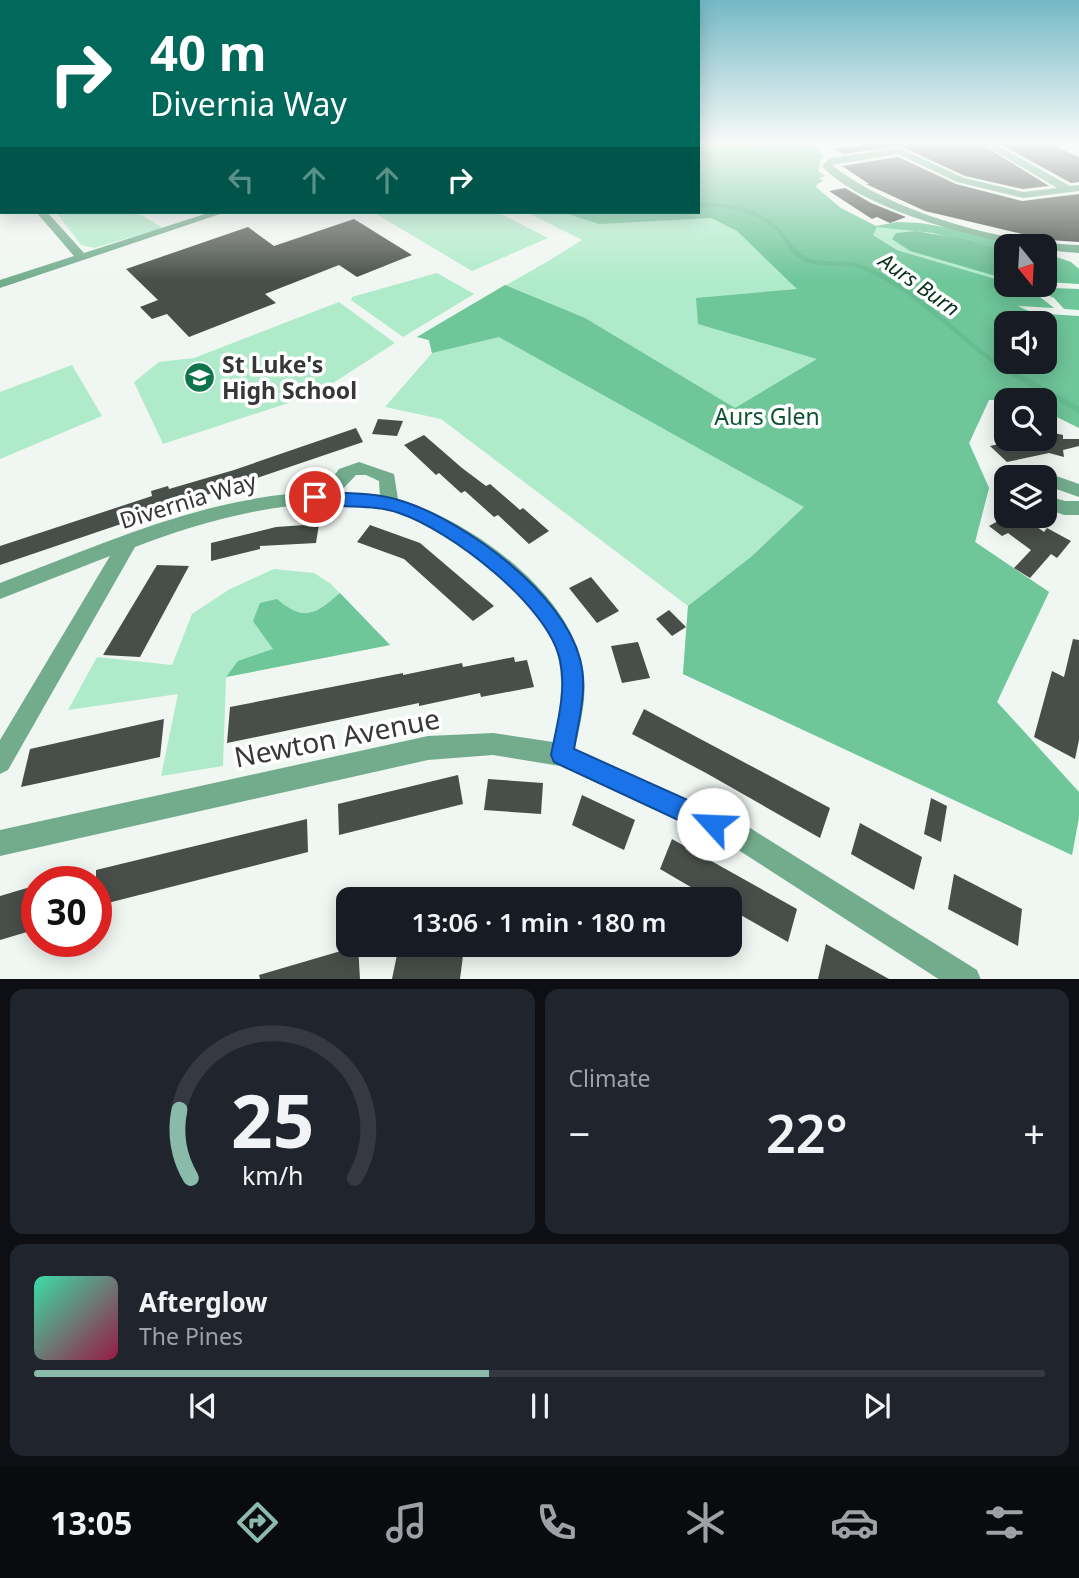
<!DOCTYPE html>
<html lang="en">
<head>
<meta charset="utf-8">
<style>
  body { margin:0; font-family:"Noto Sans",sans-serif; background:#20242c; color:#f1f3f6; height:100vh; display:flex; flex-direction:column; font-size:26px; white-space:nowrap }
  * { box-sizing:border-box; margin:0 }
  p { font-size:23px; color:#9ea1a6 }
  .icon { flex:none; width:38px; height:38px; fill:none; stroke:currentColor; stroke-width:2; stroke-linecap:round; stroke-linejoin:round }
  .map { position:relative; height:979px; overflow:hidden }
  .sheet { display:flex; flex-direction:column; gap:10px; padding:10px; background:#0d0f14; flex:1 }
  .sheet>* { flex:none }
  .banner { position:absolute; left:0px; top:0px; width:700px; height:214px; box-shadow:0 4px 18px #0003; background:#00695c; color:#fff; overflow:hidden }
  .needle { width:46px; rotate:162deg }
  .fabs { position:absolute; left:994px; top:234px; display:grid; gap:14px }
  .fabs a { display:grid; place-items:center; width:63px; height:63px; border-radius:14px; background:#171b24; box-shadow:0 4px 18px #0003; font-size:35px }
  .speed { position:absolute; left:21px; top:866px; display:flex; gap:14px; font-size:35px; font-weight:700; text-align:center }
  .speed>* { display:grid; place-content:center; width:91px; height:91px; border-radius:50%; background:#171b24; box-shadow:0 4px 18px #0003; line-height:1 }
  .speed .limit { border:10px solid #d22; background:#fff; color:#111 }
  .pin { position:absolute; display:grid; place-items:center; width:60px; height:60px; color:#fff; margin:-30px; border:4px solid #fff; border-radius:50%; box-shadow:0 2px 7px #0007 }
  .me { position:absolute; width:77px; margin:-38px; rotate:295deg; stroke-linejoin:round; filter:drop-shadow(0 0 5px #0008) }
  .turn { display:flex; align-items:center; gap:24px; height:147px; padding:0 35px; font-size:32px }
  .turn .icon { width:91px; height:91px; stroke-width:2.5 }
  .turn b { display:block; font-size:49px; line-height:60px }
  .lanes { display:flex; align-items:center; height:66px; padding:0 35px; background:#0003; justify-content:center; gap:35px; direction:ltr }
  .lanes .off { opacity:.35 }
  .big { font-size:52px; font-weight:600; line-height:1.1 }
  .sheet .tile { flex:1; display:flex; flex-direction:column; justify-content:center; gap:10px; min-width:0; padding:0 24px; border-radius:14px; background:#20242c }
  .sheet .dial { align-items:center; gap:0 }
  .dial svg { height:182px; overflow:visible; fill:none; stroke:#363941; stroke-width:7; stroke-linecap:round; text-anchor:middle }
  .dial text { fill:#f1f3f6; stroke:none }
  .song { display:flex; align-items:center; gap:21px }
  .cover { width:84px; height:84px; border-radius:10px; background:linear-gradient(135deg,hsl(160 70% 55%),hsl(340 70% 35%)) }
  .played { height:7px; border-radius:4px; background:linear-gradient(90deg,#8abaa9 45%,#363941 45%) }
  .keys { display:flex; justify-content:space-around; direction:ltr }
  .heat { display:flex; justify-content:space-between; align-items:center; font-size:38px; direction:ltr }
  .sheet .tiles { flex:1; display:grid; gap:10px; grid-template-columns:1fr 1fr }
  .tile:last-child { grid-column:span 2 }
  .trip { position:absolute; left:336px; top:887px; width:406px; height:70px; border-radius:14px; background:#171b24; box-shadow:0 4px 18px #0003; font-weight:600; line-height:70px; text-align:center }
  .menu { display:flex; height:112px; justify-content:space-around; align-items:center; background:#090b0e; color:#9ea1a6 }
  .menu .icon { width:49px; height:49px }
  .menu .current { color:#8abaa9 }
  .menu b { font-size:32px; color:#f1f3f6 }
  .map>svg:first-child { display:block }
</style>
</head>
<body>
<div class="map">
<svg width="1079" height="980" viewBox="0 0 1079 980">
  <rect width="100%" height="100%" fill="#f0f6f2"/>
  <g fill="#afebca" fill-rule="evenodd">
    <path d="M698 144 814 218 1079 332V428L1045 411V401L989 400 969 443 989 488 975 542 1049 592 997 702 1079 792V817L1072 855 683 674 688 606 441 419 385 407 432 353 429 340 417 337C471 303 528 275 582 240L526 212H698ZM1006 324H1045V362H1006Z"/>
    <path d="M56 212H136L163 228 94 248 81 245Z"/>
    <path d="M373 212H497L548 238 472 271Z"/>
    <path d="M876 226 915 231 896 233 1006 279V282L897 250 873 235Z"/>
    <path d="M437 273 474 294 403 337 351 300 352 297Z"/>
    <path d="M339 302 395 343 316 394 163 444 134 382 159 362 194 358Z"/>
    <path d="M72 365 102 416 0 459V392Z"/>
    <path d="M274 569 314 573 331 584 390 645 226 677 223 766 161 776 178 694 68 710 97 657 172 665 192 614 230 589Z"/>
  </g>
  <g fill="#6ec699" fill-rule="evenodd">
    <path d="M698 144H813L824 158 820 159 819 172 826 176 819 178 823 181 816 185 817 188 841 208 876 226 897 222 920 223 968 231 1020 247H1006V251L932 233 877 227 873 235 897 250 1006 282V285L1030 289 1054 308 1018 306 1032 313 1079 316V428L1045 411V401L989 400 969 443 989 488 975 542 1049 592 997 702 1079 792V817L1072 855 683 674 688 606 751 557 804 507 499 337 432 353 429 340 417 337 505 285 585 318 735 408 817 359 698 324 696 298 797 289 737 231 711 218 599 224 562 212H698ZM1006 324H1045V362H1006Z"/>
    <path d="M1045 253 1071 262 1079 269V284L1047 282 1051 277 1045 268Z"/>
    <path d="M1053 288 1079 289V310L1064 309 1054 298 1041 292 1052 294Z"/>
    <path d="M340 593 390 645 226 677 238 661 273 649 253 621 260 603 277 599C304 622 315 615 340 593Z"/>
  </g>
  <path fill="#66bd91" d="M915 231 963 239 1006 251V279L910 251 892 239 896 233Z"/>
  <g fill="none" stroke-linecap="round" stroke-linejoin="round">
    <g stroke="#66bd91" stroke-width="3.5">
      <path d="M698 205C730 203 774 213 789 245"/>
      <path d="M632 212H650"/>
    </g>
    <path stroke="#66bd91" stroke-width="4.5" d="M788 243C809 276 836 256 864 268 920 290 958 340 1008 371"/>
    <path stroke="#66bd91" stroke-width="6" d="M1005 369 1079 410"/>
  </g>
  <g fill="#484e4a">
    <path d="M865 144H981L1049 186 1023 189 965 176 900 146 843 154 834 149Z"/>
    <path d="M1000 144H1050L1079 157V182L1071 183Z"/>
    <path d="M898 157 956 184 1022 201 1079 194V242L1048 240 925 211 866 184H869L842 166Z"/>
    <path d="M845 188 871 203 906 217 890 223 877 217 872 219 829 191Z"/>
    <path d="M354 219 412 255 357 277 339 265 265 294 276 303 189 337 167 314 152 319 140 307 158 300 126 269 248 227 274 246Z"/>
    <path d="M378 419 403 421 397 436 372 434Z"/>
    <path d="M356 428 363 442 0 565V546L152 496 151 491 168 486 169 489 234 470Z"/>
    <path d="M1045 431 1063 435V439H1079V446L1063 450 1064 457 1049 453 1007 462 990 446 1003 443 998 439H1045Z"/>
    <path d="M424 435 462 468 486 486 490 484 520 510 523 508 549 531 529 544 498 515 494 517 465 491 461 493 439 473 436 475 404 445Z"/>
    <path d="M1007 516H1022L1044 532 1047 528 1071 541 1057 558 1051 554 1030 578 1014 568 1031 550 1008 533 1002 536 989 526Z"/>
    <path d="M319 524 316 543 260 546V549L211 561V543L276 527Z"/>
    <path d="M370 525 420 543 494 606 473 621 404 559 357 542Z"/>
    <path d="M157 565 189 566 140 657 103 655Z"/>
    <path d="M591 577 619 611 597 623 569 588Z"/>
    <path d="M669 610 686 627 672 636 656 619Z"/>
    <path d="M1073 639 1079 640V740L1075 759 1034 737 1052 671 1064 677Z"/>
    <path d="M638 642 650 678 622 683 611 646Z"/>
    <path d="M514 657 515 662 527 660 534 687 481 697 480 693 419 706V703L227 743 230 707 403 673V675L462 663 463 667Z"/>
    <path d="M644 709 830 808 820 838 706 773 632 734Z"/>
    <path d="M164 719 160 757 21 787 30 749Z"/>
    <path d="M458 775 463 804 339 835 338 804Z"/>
    <path d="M488 779 543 783 541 814 484 810Z"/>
    <path d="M582 795 635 820 624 850 572 825Z"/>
    <path d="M931 798 947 806 941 842 924 834Z"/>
    <path d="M307 819 308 852 96 906V870Z"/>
    <path d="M860 823 922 857 914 890 851 854Z"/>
    <path d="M672 839 797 909 788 942 730 909V900H713L660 869Z"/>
    <path d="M954 874 1022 909 1018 946 948 909Z"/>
    <path d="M37 885V929L0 940V896Z"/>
    <path d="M826 944 889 979H818Z"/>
    <path d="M399 945 464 948 460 979H392Z"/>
    <path d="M358 946 360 979H260L259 975Z"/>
  </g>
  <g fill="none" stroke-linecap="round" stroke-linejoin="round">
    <g fill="#72ac8d" fill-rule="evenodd">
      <path d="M983 144H995L1070 186 1079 185V191L1023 198 957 182 898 154 832 165C892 213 1003 243 1079 245V253C1018 250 867 216 822 166L830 158 899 148 964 178 1023 192 1057 188Z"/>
      <path d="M1073 144H1079V147L1075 146Z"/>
      <path d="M36 212H47L84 253 211 212H226L0 288V280L74 256Z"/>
      <path d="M359 462 394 474 398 499C469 520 570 591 583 669 588 696 580 723 575 749L747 826 977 970 981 980H940L729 844 560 766 493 755 428 760 0 856V830L428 736 493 733 553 742C570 667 563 633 504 580 475 555 443 529 407 515 327 485 211 518 135 547L8 770 0 774V740L110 556 0 599V583C103 544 210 494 322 492L339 469ZM356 475H366L379 481 380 497 340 492Z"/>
      <path d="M1045 472 1079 484V497L1045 485V478H1037Z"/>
      <path d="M1045 495 1065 501H1079V515H1064L1045 508Z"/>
    </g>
  </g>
  <linearGradient id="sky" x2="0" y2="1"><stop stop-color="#74b8c5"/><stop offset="0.51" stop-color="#f8fbf9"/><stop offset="1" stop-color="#f8fbf9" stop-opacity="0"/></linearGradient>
  <rect width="1079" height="281" fill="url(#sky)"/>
  <path fill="#1a73e8" stroke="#114b97" stroke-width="2" d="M315 492C344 493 377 492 405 502 467 523 563 593 580 659 588 689 579 719 574 749L721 815 724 824 721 832 713 835 704 832 554 762 551 755C557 724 567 691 560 660 548 605 450 530 399 513 370 503 338 510 309 501V493Z"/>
  <defs>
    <symbol id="school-disc" viewBox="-11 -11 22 22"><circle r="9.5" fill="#0d744b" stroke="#fff"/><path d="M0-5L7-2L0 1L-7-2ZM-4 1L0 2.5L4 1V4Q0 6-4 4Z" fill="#fff"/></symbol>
  </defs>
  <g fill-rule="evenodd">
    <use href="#school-disc" x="182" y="360" width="35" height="35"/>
  </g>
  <g text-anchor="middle" stroke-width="7" stroke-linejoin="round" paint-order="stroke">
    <g font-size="21" font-style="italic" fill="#0a3220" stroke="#fff">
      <text transform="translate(919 285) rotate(35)" y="7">Aurs Burn</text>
    </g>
    <g font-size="23" font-weight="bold" fill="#353836" stroke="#fff" text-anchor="start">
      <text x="222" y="373">St Luke's<tspan x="222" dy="26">High School</tspan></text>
    </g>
    <g font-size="23" fill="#0f5437" stroke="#fff">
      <text x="767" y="425">Aurs Glen</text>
    </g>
    <g font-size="23" fill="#353836" stroke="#fff">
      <text transform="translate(188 501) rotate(-17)" y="8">Divernia Way</text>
    </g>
    <g font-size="28" fill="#353836" stroke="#fff">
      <text transform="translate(337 738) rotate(-11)" y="10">Newton Avenue</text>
    </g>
  </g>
</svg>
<div class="fabs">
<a><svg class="needle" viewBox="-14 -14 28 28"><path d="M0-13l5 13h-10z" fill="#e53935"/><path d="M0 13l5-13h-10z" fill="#9ea1a6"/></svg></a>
<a><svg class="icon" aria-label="sound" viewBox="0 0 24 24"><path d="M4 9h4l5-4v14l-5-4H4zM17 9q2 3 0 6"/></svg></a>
<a><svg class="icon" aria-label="search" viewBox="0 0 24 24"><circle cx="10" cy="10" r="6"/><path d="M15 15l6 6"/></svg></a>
<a><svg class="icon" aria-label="layers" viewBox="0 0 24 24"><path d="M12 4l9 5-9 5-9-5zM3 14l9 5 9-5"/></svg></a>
</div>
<div class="speed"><div class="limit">30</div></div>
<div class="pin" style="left:315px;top:497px;background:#d93025"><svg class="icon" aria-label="arrive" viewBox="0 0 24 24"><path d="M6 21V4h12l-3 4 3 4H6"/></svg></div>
<svg class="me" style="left:713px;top:824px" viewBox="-20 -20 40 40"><circle r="19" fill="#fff"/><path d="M0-13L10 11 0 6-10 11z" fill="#1a73e8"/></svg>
<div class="trip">13:06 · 1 min · 180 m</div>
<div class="banner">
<div class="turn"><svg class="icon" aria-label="right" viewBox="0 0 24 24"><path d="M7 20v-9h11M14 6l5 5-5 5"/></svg><div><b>40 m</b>Divernia Way</div></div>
<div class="lanes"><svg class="icon off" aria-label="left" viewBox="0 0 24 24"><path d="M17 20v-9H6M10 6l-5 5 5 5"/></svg><svg class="icon off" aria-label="ahead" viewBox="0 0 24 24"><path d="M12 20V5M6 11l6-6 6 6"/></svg><svg class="icon off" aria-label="ahead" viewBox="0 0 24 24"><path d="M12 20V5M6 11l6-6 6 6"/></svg><svg class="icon" aria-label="right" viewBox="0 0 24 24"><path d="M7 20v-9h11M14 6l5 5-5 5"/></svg></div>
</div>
</div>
<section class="sheet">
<div class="tiles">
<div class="tile dial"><svg viewBox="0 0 100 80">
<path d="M14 69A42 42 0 1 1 86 69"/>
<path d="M14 69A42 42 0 0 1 9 39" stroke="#8abaa9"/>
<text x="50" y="56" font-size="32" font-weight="700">25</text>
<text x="50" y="72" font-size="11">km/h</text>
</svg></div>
<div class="tile"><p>Climate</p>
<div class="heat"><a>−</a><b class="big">22°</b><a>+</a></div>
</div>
<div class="tile">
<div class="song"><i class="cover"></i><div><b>Afterglow</b><p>The Pines</p></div></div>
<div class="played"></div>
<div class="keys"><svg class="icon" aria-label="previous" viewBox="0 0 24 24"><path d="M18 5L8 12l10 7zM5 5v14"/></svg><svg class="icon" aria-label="pause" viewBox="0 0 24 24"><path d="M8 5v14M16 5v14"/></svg><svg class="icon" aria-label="next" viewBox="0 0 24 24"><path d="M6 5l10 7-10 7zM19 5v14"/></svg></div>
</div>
</div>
</section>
<nav class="menu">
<b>13:05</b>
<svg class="icon current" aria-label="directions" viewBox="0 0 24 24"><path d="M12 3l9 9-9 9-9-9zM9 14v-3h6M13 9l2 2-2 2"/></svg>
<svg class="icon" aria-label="music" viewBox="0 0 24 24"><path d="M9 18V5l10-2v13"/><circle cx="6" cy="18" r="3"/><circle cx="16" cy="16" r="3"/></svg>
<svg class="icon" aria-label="phone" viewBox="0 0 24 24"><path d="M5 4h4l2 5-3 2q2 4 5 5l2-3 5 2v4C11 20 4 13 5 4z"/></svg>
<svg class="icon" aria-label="climate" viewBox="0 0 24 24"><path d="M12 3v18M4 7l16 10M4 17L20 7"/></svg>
<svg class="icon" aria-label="car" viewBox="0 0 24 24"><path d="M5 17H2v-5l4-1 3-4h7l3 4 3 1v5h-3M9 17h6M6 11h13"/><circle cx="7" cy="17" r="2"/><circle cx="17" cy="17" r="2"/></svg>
<svg class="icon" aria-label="filters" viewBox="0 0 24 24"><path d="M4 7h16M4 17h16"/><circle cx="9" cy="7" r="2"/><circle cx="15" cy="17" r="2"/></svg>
</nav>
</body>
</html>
